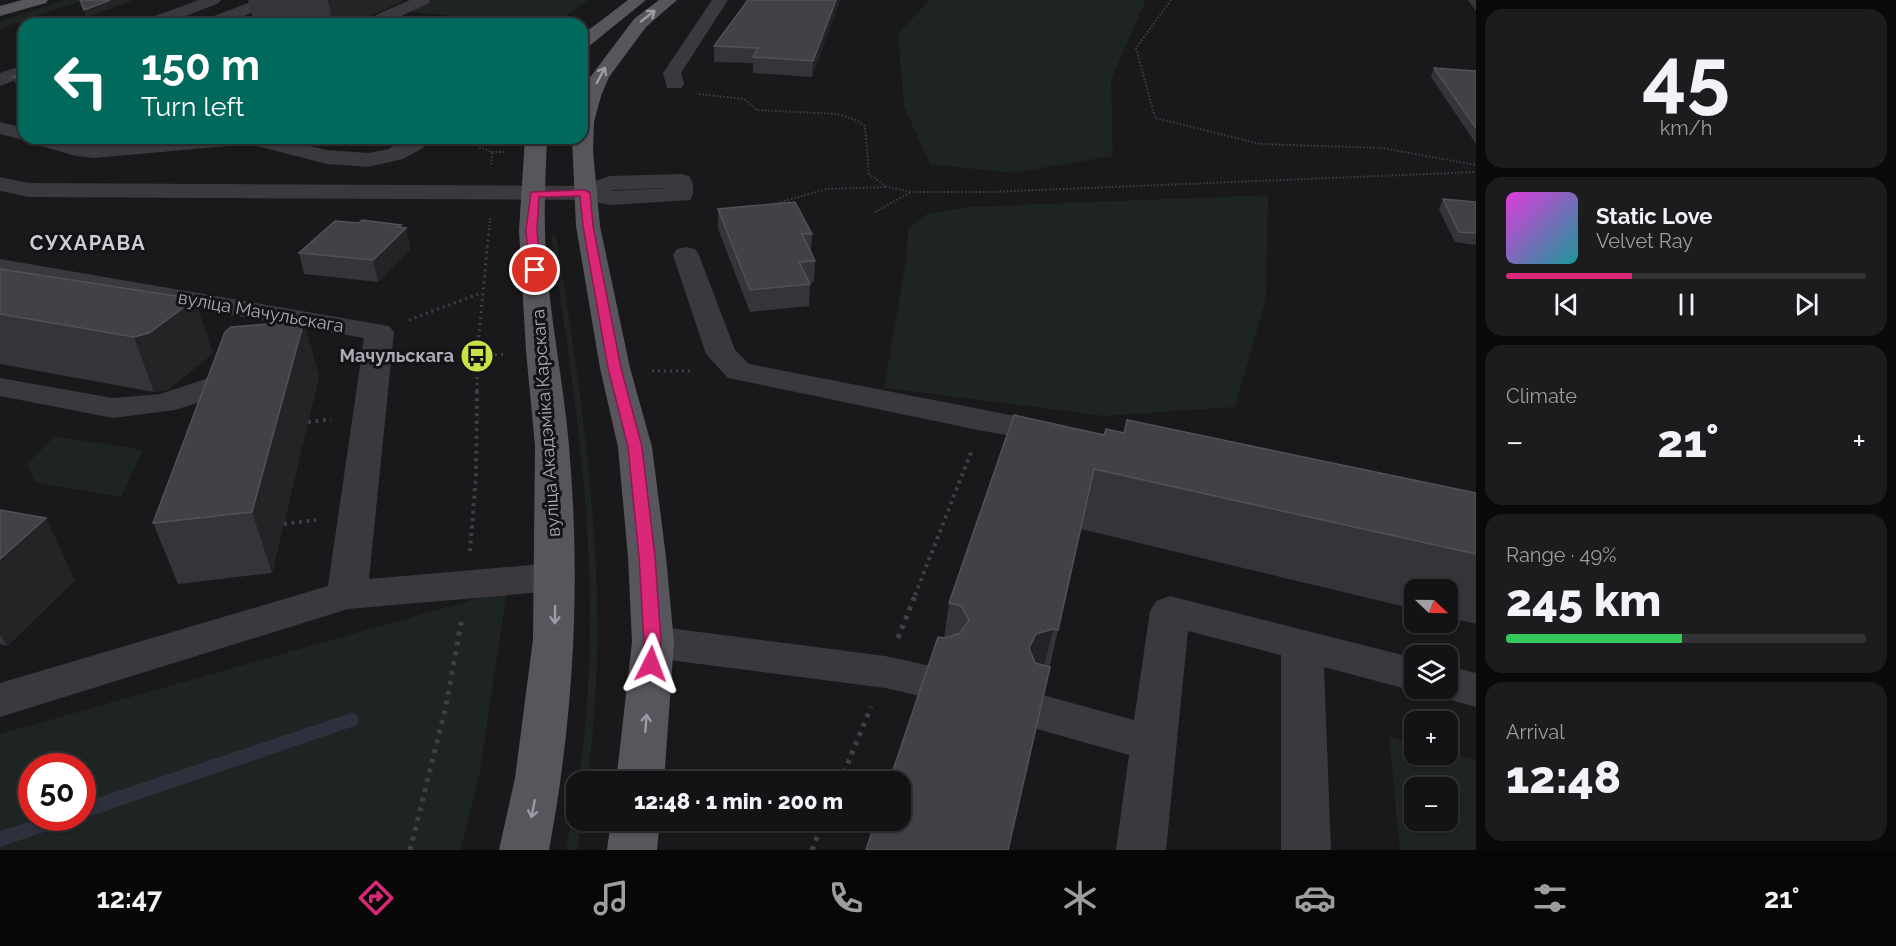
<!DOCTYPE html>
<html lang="en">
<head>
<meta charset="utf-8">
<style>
  body { margin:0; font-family:Raleway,sans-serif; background:#1c1b1d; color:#f1f3f6; height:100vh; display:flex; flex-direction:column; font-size:22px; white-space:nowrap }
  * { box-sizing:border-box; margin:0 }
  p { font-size:20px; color:#9d9ea0 }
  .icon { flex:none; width:33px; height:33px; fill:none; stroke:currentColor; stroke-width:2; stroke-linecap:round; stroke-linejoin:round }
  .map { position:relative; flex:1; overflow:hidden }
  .drawer { display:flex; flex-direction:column; gap:9px; padding:9px; background:#0a0a0b; width:420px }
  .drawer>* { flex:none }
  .guide { position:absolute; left:18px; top:18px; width:570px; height:126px; border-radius:18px; box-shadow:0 2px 4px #0004,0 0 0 2px #323234; background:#00695c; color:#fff; overflow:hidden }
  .needle { width:39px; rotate:112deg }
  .controls { position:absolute; left:1404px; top:579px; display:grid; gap:12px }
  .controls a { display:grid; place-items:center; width:54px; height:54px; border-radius:12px; background:#131214; box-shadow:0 2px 4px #0004,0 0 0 2px #323234; font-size:30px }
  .speed { position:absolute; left:18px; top:753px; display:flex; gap:12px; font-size:30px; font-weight:700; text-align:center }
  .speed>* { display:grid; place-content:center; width:78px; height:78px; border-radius:50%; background:#131214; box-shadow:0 2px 4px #0004,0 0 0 2px #323234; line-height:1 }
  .speed .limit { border:9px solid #d22; background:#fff; color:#111 }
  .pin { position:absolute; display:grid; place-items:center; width:51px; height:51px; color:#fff; margin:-26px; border:3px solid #fff; border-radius:50%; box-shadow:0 2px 6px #0007 }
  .me { position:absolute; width:66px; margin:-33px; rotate:3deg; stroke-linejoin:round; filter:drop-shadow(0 0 4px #0008) }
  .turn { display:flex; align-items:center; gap:21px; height:126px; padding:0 24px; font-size:27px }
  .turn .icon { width:78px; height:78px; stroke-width:2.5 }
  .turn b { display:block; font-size:42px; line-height:51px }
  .big { font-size:45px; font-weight:800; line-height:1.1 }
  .drawer .widget { flex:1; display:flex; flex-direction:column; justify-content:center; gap:9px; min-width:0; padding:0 21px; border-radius:18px; background:#1c1b1d }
  .drawer .dial { align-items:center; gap:0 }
  .dial b { font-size:78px; line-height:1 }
  .song { display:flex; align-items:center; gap:18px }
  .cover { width:72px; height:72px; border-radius:9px; background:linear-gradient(135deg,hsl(300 70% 55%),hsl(180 70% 35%)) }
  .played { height:6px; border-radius:3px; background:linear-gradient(90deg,#db2777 35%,#323234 35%) }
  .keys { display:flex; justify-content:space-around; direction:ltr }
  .heat { display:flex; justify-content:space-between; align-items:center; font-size:33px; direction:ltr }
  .charge { height:9px; border-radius:4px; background:linear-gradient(90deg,#34c759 49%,#323234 0) }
  .trip { position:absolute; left:566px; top:771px; width:345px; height:60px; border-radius:18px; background:#131214; box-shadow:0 2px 4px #0004,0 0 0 2px #323234; font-weight:800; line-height:60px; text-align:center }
  .tab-bar { display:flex; height:96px; justify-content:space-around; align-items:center; background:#080708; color:#9d9ea0 }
  .tab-bar .icon { width:42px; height:42px }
  .tab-bar .current { color:#db2777 }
  .tab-bar b { font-size:27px; color:#f1f3f6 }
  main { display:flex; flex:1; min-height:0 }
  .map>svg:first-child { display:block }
</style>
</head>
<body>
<main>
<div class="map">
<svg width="1476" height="850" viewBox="0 0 1476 850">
  <rect width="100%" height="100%" fill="#19181a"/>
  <g fill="#1e2422" fill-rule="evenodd">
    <path d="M65 0H83L0 29V21Z"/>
    <path d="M434 0H588L554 24 408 12Z"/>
    <path d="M929 0H1146L1111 80 1113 156 1011 173 930 164 904 107 898 34Z"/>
    <path d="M1268 195 1266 299 1235 407 1104 416 884 388 906 260 908 229 927 214 969 207Z"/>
    <path d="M551 235H556C585 415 613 598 587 781H578C607 600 578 415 551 235Z"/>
    <path d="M55 436 143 450 121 497 35 482 27 464Z"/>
    <path d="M507 590 479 778 461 850H0V734ZM32 766H82V818H32Z"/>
    <path d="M1389 737 1414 744V754L1448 753 1476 760V850H1400ZM1414 788H1448V820H1414Z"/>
    <path d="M576 792V820L581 821 577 850H566Z"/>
  </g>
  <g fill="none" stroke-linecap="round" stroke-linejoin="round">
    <g fill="#2f303d" fill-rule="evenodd">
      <path d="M351 713 357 715 359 720 357 725 82 819 79 818H82V803Z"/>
      <path d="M42 818H73L70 823 0 847V831Z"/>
    </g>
    <g stroke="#413f45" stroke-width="2" stroke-dasharray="1.5 2" stroke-linecap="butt">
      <path d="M1171 0 1136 48 1155 118 1261 144 1382 148 1476 165"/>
      <path d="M561 24 570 17"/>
      <path d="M699 94 744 99 757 110 837 114 856 120 865 126 869 174 887 187 912 192H991L1476 172"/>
      <path d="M479 138 478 147 492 152 491 166"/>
      <path d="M492 152H505"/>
      <path d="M774 204 827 189 887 187"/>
      <path d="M875 212 911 192"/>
      <path d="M489 230 490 218"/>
    </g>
    <g stroke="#413f45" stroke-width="3" stroke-dasharray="2 4" stroke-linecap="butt">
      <path d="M409 320 481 293"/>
      <path d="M477 356 506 354"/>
      <path d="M652 371H693"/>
      <path d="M477 391V356L489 229"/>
    </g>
    <g stroke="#413f45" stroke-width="4" stroke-dasharray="3 4.5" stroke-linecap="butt">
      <path d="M308 422 331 419"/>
      <path d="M284 524 316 520"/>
      <path d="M470 551 476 477 477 390"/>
      <path d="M915 595 972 450"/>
    </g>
    <g stroke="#413f45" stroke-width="5" stroke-dasharray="4 6" stroke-linecap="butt">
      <path d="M898 638 916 593"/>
      <path d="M840 782 871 707"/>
      <path d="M410 850 446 706 462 618"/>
      <path d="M812 850 824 820"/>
    </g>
    <g fill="#3b393e" fill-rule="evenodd">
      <path d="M199 0H221L219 3 165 24H142L144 20Z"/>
      <path d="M256 0H278L276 3 224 24H201L203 20Z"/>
      <path d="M410 0H431L429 3 391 21 393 24H374L373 22 376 15Z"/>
      <path d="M712 0H728L681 73 684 84 681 88H667L663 73Z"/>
      <path d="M24 65V77L0 86V73Z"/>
      <path d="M0 122 24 128V138H62L94 144 173 138H275L327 150 368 153 388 149 408 138H430L423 148 403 159 368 167 327 164 257 146H228L94 158 76 156 31 143 29 139 24 140 0 134Z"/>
      <path d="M681 174 689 176C694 183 695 193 690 200L610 205 585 200 29 197 0 191V177L29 183 582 186 610 176ZM670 188 611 191 613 190Z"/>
      <path d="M686 247 695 249 699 255 735 350 749 364 1066 426 1071 433 1066 440 1054 443 983 431 728 378 706 354 673 255 677 249Z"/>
      <path d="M0 259 389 326 394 332 369 579 555 563 569 567 575 577 569 587 555 591 348 609 0 717V683L328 586 364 338 0 275Z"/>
      <path d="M241 362 252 364 256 371 252 378 231 392 175 410 113 418 0 396V378L113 398 160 394 209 378 230 364Z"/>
      <path d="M1170 596 1414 658V688H1420L1414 691 1324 667 1331 850H1281V655L1188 631 1166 850H1116L1129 755 1023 725 1017 712 1023 699 1039 694 1134 720 1150 611 1156 601Z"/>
      <path d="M653 626 885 656 949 670 956 682 949 694 934 699 885 688 653 658 638 653 632 642 638 631Z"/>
      <path d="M1448 666 1476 673V707L1433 695 1429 688H1448Z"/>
    </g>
    <g fill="#58565d" fill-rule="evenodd">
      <path d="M22 0H48L46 3 0 16V6Z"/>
      <path d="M628 0H646L588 47 582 48V35Z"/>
      <path d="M659 0H677L646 27 609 77 601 96 594 122 593 151 600 226 630 368 652 447 666 557 674 642 664 782H616L632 642 628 557 618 447 600 368 576 226 572 138H582V94L591 76 634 19Z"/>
      <path d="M525 138H547C546 168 544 199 545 229 546 302 563 374 569 446 581 583 574 716 549 850H499L515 778 533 639 535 446 526 351 519 230Z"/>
      <path d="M611 820H660L657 850H607Z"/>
    </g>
  </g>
  <g fill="#353438">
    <path d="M248 0H405L351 24H281L253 20Z"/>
    <path d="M748 0H840L812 77 753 73V63L714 62V46Z"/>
    <path d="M1468 0H1476V11Z"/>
    <path d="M1434 68 1476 71V144L1431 77Z"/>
    <path d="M24 72V106L13 77Z"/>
    <path d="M312 138H358L348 144Z"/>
    <path d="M1443 199 1476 202V245L1455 242 1439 210Z"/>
    <path d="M718 209 812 234 811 251 815 261 814 282 810 283 809 306 750 312 718 229Z"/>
    <path d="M402 227 406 228 410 249 378 282 304 274 299 253Z"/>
    <path d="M0 269 213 353 169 389 154 392 0 364Z"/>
    <path d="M319 376 272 573 178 584 153 523Z"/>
    <path d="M1127 420 1476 493V624L1448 617V590H1414V609L1081 529 1008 850 944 638 949 603 1104 435 1124 433Z"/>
    <path d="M0 510 75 580 7 646 0 644Z"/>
  </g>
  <g fill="#242326">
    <path d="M110 0H133L86 18 84 10Z"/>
    <path d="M328 0H405L351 24H333Z"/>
    <path d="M836 0H840L812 77 813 61Z"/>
    <path d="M346 138H358L348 144Z"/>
    <path d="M401 225 402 232 406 228 410 249 378 282 373 260Z"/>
    <path d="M195 299 213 353 169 389 154 392 134 337Z"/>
    <path d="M304 321 319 376 272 573 252 512Z"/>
    <path d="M46 518 75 580 7 646 0 634V559Z"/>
    <path d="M1053 629 1038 692 1029 648 1036 634Z"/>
  </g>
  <g fill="#424145" stroke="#535157" stroke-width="1.5">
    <path d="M80 0H110L84 10Z"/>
    <path d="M748 0H836L813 61 753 57 758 48 714 46Z"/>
    <path d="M1434 68 1476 71V128Z"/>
    <path d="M24 72V78L13 77Z"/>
    <path d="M1443 199 1476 202V233L1459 232Z"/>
    <path d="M795 202 812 234H802L815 261 799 262 810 284 750 290 718 209Z"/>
    <path d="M362 220 401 225 398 227 406 228 373 260 299 253 335 221 359 223Z"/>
    <path d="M0 269 195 299 149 333 134 337 0 314Z"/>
    <path d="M304 321 252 512 153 523 225 332 231 327Z"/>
    <path d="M1014 415 1104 435 1106 429 1124 433 1127 420 1476 493V554L1094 469 1058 630 1053 629 1036 634 1029 648 1035 663 1050 667 1008 850H866L876 820H900V782H889L938 637 945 638 960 633 969 620 961 606 949 603Z"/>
    <path d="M0 510 46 518 0 559Z"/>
  </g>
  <defs><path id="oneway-shaft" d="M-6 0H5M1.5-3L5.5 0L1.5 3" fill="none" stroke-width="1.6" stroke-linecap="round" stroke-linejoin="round" transform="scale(1.5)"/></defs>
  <g stroke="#9d9aa6">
    <use href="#oneway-shaft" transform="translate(648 16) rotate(-38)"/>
    <use href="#oneway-shaft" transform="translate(601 75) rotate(-62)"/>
    <use href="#oneway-shaft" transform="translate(555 615) rotate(91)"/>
    <use href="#oneway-shaft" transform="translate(646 723) rotate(-85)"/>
    <use href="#oneway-shaft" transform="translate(533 809) rotate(101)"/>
  </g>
  <path fill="#db2777" stroke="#8e194d" stroke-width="1.5" d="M585 190 590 193 593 226 621 368 642 447 655 557 661 642 657 668 651 670 645 668 642 664 644 642 639 557 628 447 608 368 583 226 580 196 539 197 537 230 540 270 535 274 529 270 526 230 531 192Z"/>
  <defs>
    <symbol id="bus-disc" viewBox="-11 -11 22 22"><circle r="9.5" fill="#c7e248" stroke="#141315"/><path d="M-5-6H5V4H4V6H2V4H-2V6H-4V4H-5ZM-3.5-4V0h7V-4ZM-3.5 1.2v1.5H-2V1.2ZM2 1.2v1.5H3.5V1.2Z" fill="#111"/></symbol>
  </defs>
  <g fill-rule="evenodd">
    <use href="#bus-disc" x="458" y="337" width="38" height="38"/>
  </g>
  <g text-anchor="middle" stroke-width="6" stroke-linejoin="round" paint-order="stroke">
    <g font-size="18" fill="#aeabb8" stroke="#141315">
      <text transform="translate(261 312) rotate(10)" y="6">вуліца Мачульскага</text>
      <text transform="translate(546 423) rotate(-94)" y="6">вуліца Акадэміка Карскага</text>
    </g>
    <g font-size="18" font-weight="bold" fill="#aeabb8" stroke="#141315" text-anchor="end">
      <text x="454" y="362">Мачульскага</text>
    </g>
    <g font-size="20" font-weight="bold" letter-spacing="1.5" fill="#ceccd5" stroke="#141315">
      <text x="88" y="250">СУХАРАВА</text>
    </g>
  </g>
</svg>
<div class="controls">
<a><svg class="needle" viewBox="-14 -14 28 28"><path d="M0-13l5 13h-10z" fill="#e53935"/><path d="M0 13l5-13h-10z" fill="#9d9ea0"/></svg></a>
<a><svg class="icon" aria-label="layers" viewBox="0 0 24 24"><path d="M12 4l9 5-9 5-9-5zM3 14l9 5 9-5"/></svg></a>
<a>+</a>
<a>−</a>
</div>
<div class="speed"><div class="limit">50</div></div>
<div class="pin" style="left:535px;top:270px;background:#d93025"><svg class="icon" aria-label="arrive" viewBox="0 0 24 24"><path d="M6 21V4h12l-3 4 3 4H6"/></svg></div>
<svg class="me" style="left:651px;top:664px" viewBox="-20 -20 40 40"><path d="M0-17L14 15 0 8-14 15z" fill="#db2777" stroke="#fff" stroke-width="4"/></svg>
<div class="trip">12:48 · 1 min · 200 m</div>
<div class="guide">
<div class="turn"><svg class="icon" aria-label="left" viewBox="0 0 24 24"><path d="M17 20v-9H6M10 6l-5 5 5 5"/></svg><div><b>150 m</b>Turn left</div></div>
</div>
</div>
<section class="drawer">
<div class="widget dial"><b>45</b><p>km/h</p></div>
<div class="widget">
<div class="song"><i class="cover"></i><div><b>Static Love</b><p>Velvet Ray</p></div></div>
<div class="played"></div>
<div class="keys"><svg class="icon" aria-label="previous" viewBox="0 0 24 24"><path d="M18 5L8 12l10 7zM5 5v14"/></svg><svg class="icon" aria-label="pause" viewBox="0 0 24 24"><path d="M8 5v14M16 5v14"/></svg><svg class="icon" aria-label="next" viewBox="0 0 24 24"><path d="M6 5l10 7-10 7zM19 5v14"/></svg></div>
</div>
<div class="widget"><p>Climate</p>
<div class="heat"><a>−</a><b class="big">21°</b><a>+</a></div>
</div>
<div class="widget"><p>Range · 49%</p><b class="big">245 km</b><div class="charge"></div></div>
<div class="widget"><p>Arrival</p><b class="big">12:48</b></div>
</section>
</main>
<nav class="tab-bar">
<b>12:47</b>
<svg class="icon current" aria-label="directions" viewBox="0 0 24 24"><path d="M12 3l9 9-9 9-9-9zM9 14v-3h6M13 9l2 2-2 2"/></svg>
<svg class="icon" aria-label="music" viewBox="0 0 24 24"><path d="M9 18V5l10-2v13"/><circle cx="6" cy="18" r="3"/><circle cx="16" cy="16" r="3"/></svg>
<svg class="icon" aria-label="phone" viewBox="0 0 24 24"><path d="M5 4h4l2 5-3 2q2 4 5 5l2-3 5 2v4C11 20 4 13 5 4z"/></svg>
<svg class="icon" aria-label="climate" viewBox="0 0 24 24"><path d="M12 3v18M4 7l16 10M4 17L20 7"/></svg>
<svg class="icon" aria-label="car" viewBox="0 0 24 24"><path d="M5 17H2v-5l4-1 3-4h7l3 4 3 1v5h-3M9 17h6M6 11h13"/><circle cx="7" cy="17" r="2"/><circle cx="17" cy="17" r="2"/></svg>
<svg class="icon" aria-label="filters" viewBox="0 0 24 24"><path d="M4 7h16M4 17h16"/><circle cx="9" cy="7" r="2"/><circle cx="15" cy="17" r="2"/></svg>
<b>21°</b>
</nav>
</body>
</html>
